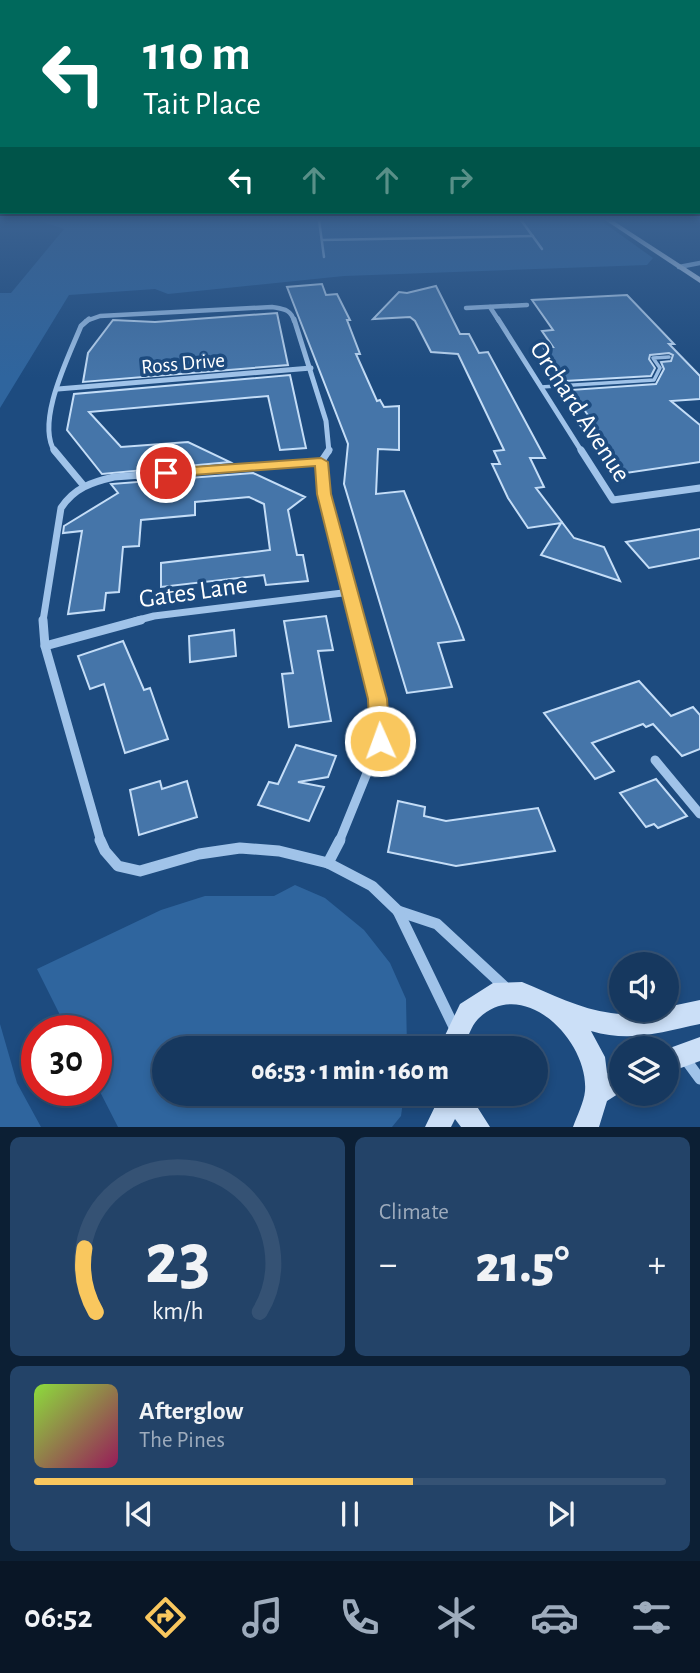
<!DOCTYPE html>
<html lang="en">
<head>
<meta charset="utf-8">
<style>
  body { margin:0; font-family:"Alegreya Sans",sans-serif; background:#234368; color:#f1f3f6; height:100vh; display:flex; flex-direction:column; font-size:26px; white-space:nowrap }
  * { box-sizing:border-box; margin:0 }
  p { font-size:23px; color:#9eacbd }
  .icon { flex:none; width:38px; height:38px; fill:none; stroke:currentColor; stroke-width:2; stroke-linecap:round; stroke-linejoin:round }
  .map { position:relative; height:1127px; overflow:hidden }
  .sheet { display:flex; flex-direction:column; gap:10px; padding:10px; background:#0c1f34; flex:1 }
  .sheet>* { flex:none }
  .guide { position:absolute; left:0px; top:0px; width:700px; height:214px; box-shadow:0 4px 10px #0003,0 0 0 2px #355274; background:#00695c; color:#fff; overflow:hidden }
  .tools { position:absolute; left:609px; top:952px; display:grid; gap:14px }
  .tools a { display:grid; place-items:center; width:70px; height:70px; border-radius:50%; background:#16385f; box-shadow:0 4px 10px #0003,0 0 0 2px #355274; font-size:35px }
  .speed { position:absolute; left:21px; top:1015px; display:flex; gap:14px; font-size:35px; font-weight:700; text-align:center }
  .speed>* { display:grid; place-content:center; width:91px; height:91px; border-radius:50%; background:#16385f; box-shadow:0 4px 10px #0003,0 0 0 2px #355274; line-height:1 }
  .speed .limit { border:10px solid #d22; background:#fff; color:#111 }
  .pin { position:absolute; display:grid; place-items:center; width:60px; height:60px; color:#fff; margin:-30px; border:4px solid #fff; border-radius:50%; box-shadow:0 2px 7px #0007 }
  .me { position:absolute; width:77px; margin:-38px; rotate:358deg; stroke-linejoin:round; filter:drop-shadow(0 0 5px #0008) }
  .turn { display:flex; align-items:center; gap:24px; height:147px; padding:0 28px; font-size:32px }
  .turn .icon { width:91px; height:91px; stroke-width:2.5 }
  .turn b { display:block; font-size:49px; line-height:60px }
  .lanes { display:flex; align-items:center; height:66px; padding:0 28px; background:#0003; justify-content:center; gap:35px; direction:ltr }
  .lanes .off { opacity:.35 }
  .big { font-size:52px; font-weight:800; line-height:1.1 }
  .sheet .tile { flex:1; display:flex; flex-direction:column; justify-content:center; gap:10px; min-width:0; padding:0 24px; border-radius:10px; background:#234368 }
  .sheet .dial { align-items:center; gap:0 }
  .dial svg { height:182px; overflow:visible; fill:none; stroke:#355274; stroke-width:7; stroke-linecap:round; text-anchor:middle }
  .dial text { fill:#f1f3f6; stroke:none }
  .song { display:flex; align-items:center; gap:21px }
  .cover { width:84px; height:84px; border-radius:10px; background:linear-gradient(135deg,hsl(90 70% 55%),hsl(330 70% 35%)) }
  .played { height:7px; border-radius:4px; background:linear-gradient(90deg,#f9c75e 60%,#355274 60%) }
  .keys { display:flex; justify-content:space-around; direction:ltr }
  .heat { display:flex; justify-content:space-between; align-items:center; font-size:38px; direction:ltr }
  .sheet .tiles { flex:1; display:grid; gap:10px; grid-template-columns:1fr 1fr }
  .tile:last-child { grid-column:span 2 }
  .trip { position:absolute; left:152px; top:1036px; width:396px; height:70px; border-radius:35px; background:#16385f; box-shadow:0 4px 10px #0003,0 0 0 2px #355274; font-weight:800; line-height:70px; text-align:center }
  .dock { display:flex; height:112px; justify-content:space-around; align-items:center; background:#091626; color:#9eacbd }
  .dock .icon { width:49px; height:49px }
  .dock .active { color:#f9c75e }
  .dock b { font-size:32px; color:#f1f3f6 }
  .map>svg:first-child { display:block }
</style>
</head>
<body>
<div class="map">
<svg width="700" height="1127" viewBox="0 0 700 1127">
  <rect width="100%" height="100%" fill="#1d4b7f"/>
  <g fill="#2f659e">
    <path d="M37 220H600L653 258 647 265 344 276 168 294 155 289 69 295 0 408V293H11L64 229Z"/>
    <path d="M295 885 325 898 364 930 390 963 406 999 407 1048H164V1094H404L401 1116 392 1127H118L96 1084V1031H68L37 969 161 910 205 896H274Z"/>
    <path d="M0 1024 17 1083 41 1127H0Z"/>
  </g>
  <g fill="#4575a9" stroke="#c4ddf7" stroke-width="2">
    <path d="M322 284 326 295 337 294 350 320H347L360 354H356L377 401 380 400 384 407 399 406V450L378 449 376 494 404 491 458 624 464 640 438 643 452 687 407 693 344 484 348 444 287 287Z"/>
    <path d="M436 286 460 334H469L479 353 488 352 545 458H530L544 487 536 488 574 538 604 547 620 581 541 555 561 523 528 528 508 498 492 464H500L494 451 504 450 458 354 431 352 415 321 410 317 373 319 399 292 407 293Z"/>
    <path d="M627 295 674 344H669L700 376V399L671 401 700 425V462L626 473 575 420 590 418 570 390 656 384 664 369 661 362 671 361 673 355 669 353 650 355 649 359 655 368 651 376 565 381 543 347H553L542 331 553 330 532 300Z"/>
    <path d="M277 313 288 365 83 382 88 353 113 320 155 322Z"/>
    <path d="M290 375 306 448 280 450 268 396 89 412 121 447 188 442 230 462 102 474 67 430 74 394Z"/>
    <path d="M253 473 305 497 288 510 297 555H303L308 581 266 585 264 575 161 587V563L270 550 264 504 249 497 195 502V515L141 520 139 546 123 547 119 592 106 593 104 610 68 614 82 531 63 533 64 526 118 493 111 484Z"/>
    <path d="M700 529V558L649 568 626 542Z"/>
    <path d="M326 616 333 650 318 651 331 721 289 727 282 674 293 673 284 621Z"/>
    <path d="M234 630 236 656 190 662 189 636Z"/>
    <path d="M123 641 144 690 150 688 168 739 125 753 104 684 90 689 78 656Z"/>
    <path d="M639 681 671 716 693 707 700 715V749L682 756 653 724 646 727 643 724 592 743 614 771 595 779 544 713Z"/>
    <path d="M296 745 336 756 328 777 298 782 324 787 309 821 258 805 269 782 278 784Z"/>
    <path d="M656 779 687 816 658 828 654 824 646 827 620 793Z"/>
    <path d="M160 781 162 789 187 781 197 817 139 835 130 790Z"/>
    <path d="M398 801 425 807 424 816 446 821 538 808 555 851 456 866 388 852Z"/>
  </g>
  <g fill="none" stroke-linecap="round" stroke-linejoin="round">
    <g stroke="#a0c3e9" stroke-width="2.5">
      <path d="M319 220 324 257"/>
      <path d="M521 220 542 249"/>
      <path d="M322 240 533 236"/>
    </g>
    <path stroke="#a0c3e9" stroke-width="3.5" d="M541 387 654 380 660 368 653 358 669 357"/>
    <g stroke="#a0c3e9" stroke-width="4.5">
      <path d="M679 267 700 263"/>
      <path d="M490 307 499 321"/>
      <path d="M466 308 527 305"/>
      <path d="M86 321 100 316 272 307C283 309 291 309 294 321"/>
    </g>
    <g stroke="#a0c3e9" stroke-width="5">
      <path d="M294 319 326 421 329 452"/>
      <path d="M498 319 582 452"/>
      <path d="M58 389 311 368"/>
      <path d="M55 452C35 422 69 356 81 326L89 319"/>
    </g>
    <g stroke="#a0c3e9" stroke-width="7">
      <path d="M54 450 84 486"/>
      <path d="M329 450 321 462 324 494 358 621"/>
      <path d="M581 450 613 500 700 488"/>
      <path d="M43 621 61 508C74 488 92 482 114 477L321 462"/>
      <path d="M135 621 154 616 351 592"/>
    </g>
    <g stroke="#a0c3e9" stroke-width="9">
      <path d="M43 620 45 646 101 842"/>
      <path d="M45 646 141 620"/>
      <path d="M655 760 700 814"/>
      <path d="M339 842 380 741 378 699 357 620"/>
    </g>
    <g stroke="#a0c3e9" stroke-width="11">
      <path d="M100 840 105 851 118 866 140 871 199 854 240 848 279 851 328 863 372 886 398 911 437 924 507 989"/>
      <path d="M328 863 340 840"/>
      <path d="M398 911 455 1029"/>
      <path d="M686 1060 700 1079"/>
    </g>
    <g fill="#cbdff7" fill-rule="evenodd">
      <path d="M605 220H612L700 277V283Z"/>
      <path d="M522 982C551 994 580 1009 611 1013 631 1016 648 1010 667 1010V1007L700 1000V1024C661 1032 631 1043 591 1031L605 1057 607 1073 621 1066V1092L607 1101 599 1127H573C577 1116 584 1102 585 1091 589 1041 523 974 478 1019 471 1026 467 1040 463 1048H439L460 1004 493 983Z"/>
      <path d="M700 1037V1061L667 1073V1049Z"/>
      <path d="M441 1094H469L490 1127H461L455 1119 451 1127H425Z"/>
    </g>
  </g>
  <linearGradient id="sky" x2="0" y2="1"><stop stop-color="#102946"/><stop offset="0.58" stop-color="#3a6190"/><stop offset="1" stop-color="#3a6190" stop-opacity="0"/></linearGradient>
  <rect width="700" height="378" fill="url(#sky)"/>
  <path fill="#f9c75e" stroke="#a2813d" stroke-width="2" d="M321 458 328 462 331 494 387 699 390 741 387 747 380 749 373 747 370 741 368 699 317 494 315 466 166 477 159 473 166 469Z"/>
  <g text-anchor="middle" stroke-width="7" stroke-linejoin="round" paint-order="stroke">
    <g font-size="21" fill="#fff" stroke="#1d4b7f">
      <text transform="translate(183 363) rotate(-5)" y="7">Ross Drive</text>
    </g>
    <g font-size="26" fill="#fff" stroke="#1d4b7f">
      <text transform="translate(581 411) rotate(57)" y="9">Orchard Avenue</text>
      <text transform="translate(193 591) rotate(-8)" y="9">Gates Lane</text>
    </g>
  </g>
</svg>
<div class="tools">
<a><svg class="icon" aria-label="sound" viewBox="0 0 24 24"><path d="M4 9h4l5-4v14l-5-4H4zM17 9q2 3 0 6"/></svg></a>
<a><svg class="icon" aria-label="layers" viewBox="0 0 24 24"><path d="M12 4l9 5-9 5-9-5zM3 14l9 5 9-5"/></svg></a>
</div>
<div class="speed"><div class="limit">30</div></div>
<div class="pin" style="left:166px;top:473px;background:#d93025"><svg class="icon" aria-label="arrive" viewBox="0 0 24 24"><path d="M6 21V4h12l-3 4 3 4H6"/></svg></div>
<svg class="me" style="left:380px;top:741px" viewBox="-20 -20 40 40"><circle r="17" fill="#f9c75e" stroke="#fff" stroke-width="3"/><path d="M0-11L8 9 0 5-8 9z" fill="#fff"/></svg>
<div class="trip">06:53 · 1 min · 160 m</div>
<div class="guide">
<div class="turn"><svg class="icon" aria-label="left" viewBox="0 0 24 24"><path d="M17 20v-9H6M10 6l-5 5 5 5"/></svg><div><b>110 m</b>Tait Place</div></div>
<div class="lanes"><svg class="icon" aria-label="left" viewBox="0 0 24 24"><path d="M17 20v-9H6M10 6l-5 5 5 5"/></svg><svg class="icon off" aria-label="ahead" viewBox="0 0 24 24"><path d="M12 20V5M6 11l6-6 6 6"/></svg><svg class="icon off" aria-label="ahead" viewBox="0 0 24 24"><path d="M12 20V5M6 11l6-6 6 6"/></svg><svg class="icon off" aria-label="right" viewBox="0 0 24 24"><path d="M7 20v-9h11M14 6l5 5-5 5"/></svg></div>
</div>
</div>
<section class="sheet">
<div class="tiles">
<div class="tile dial"><svg viewBox="0 0 100 80">
<path d="M14 69A42 42 0 1 1 86 69"/>
<path d="M14 69A42 42 0 0 1 9 41" stroke="#f9c75e"/>
<text x="50" y="56" font-size="32" font-weight="700">23</text>
<text x="50" y="72" font-size="11">km/h</text>
</svg></div>
<div class="tile"><p>Climate</p>
<div class="heat"><a>−</a><b class="big">21.5°</b><a>+</a></div>
</div>
<div class="tile">
<div class="song"><i class="cover"></i><div><b>Afterglow</b><p>The Pines</p></div></div>
<div class="played"></div>
<div class="keys"><svg class="icon" aria-label="previous" viewBox="0 0 24 24"><path d="M18 5L8 12l10 7zM5 5v14"/></svg><svg class="icon" aria-label="pause" viewBox="0 0 24 24"><path d="M8 5v14M16 5v14"/></svg><svg class="icon" aria-label="next" viewBox="0 0 24 24"><path d="M6 5l10 7-10 7zM19 5v14"/></svg></div>
</div>
</div>
</section>
<nav class="dock">
<b>06:52</b>
<svg class="icon active" aria-label="directions" viewBox="0 0 24 24"><path d="M12 3l9 9-9 9-9-9zM9 14v-3h6M13 9l2 2-2 2"/></svg>
<svg class="icon" aria-label="music" viewBox="0 0 24 24"><path d="M9 18V5l10-2v13"/><circle cx="6" cy="18" r="3"/><circle cx="16" cy="16" r="3"/></svg>
<svg class="icon" aria-label="phone" viewBox="0 0 24 24"><path d="M5 4h4l2 5-3 2q2 4 5 5l2-3 5 2v4C11 20 4 13 5 4z"/></svg>
<svg class="icon" aria-label="climate" viewBox="0 0 24 24"><path d="M12 3v18M4 7l16 10M4 17L20 7"/></svg>
<svg class="icon" aria-label="car" viewBox="0 0 24 24"><path d="M5 17H2v-5l4-1 3-4h7l3 4 3 1v5h-3M9 17h6M6 11h13"/><circle cx="7" cy="17" r="2"/><circle cx="17" cy="17" r="2"/></svg>
<svg class="icon" aria-label="filters" viewBox="0 0 24 24"><path d="M4 7h16M4 17h16"/><circle cx="9" cy="7" r="2"/><circle cx="15" cy="17" r="2"/></svg>
</nav>
</body>
</html>
